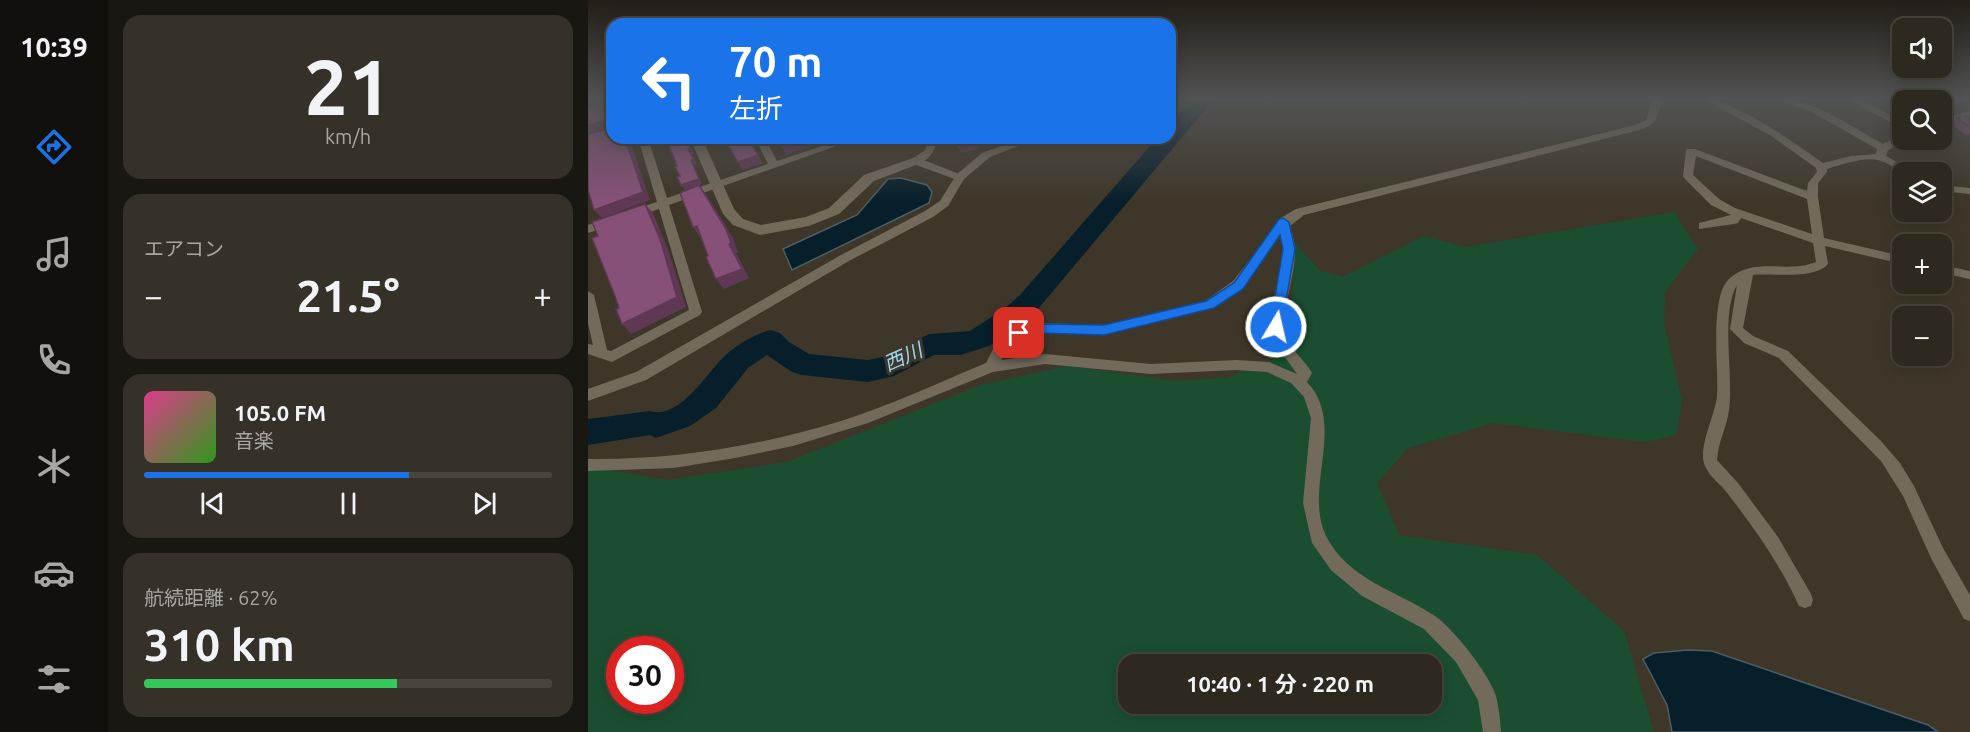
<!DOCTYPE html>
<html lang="ja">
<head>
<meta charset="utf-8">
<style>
  body { margin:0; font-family:Ubuntu,"Noto Sans JP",sans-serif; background:#363128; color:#f1f3f6; height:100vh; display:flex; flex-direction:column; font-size:22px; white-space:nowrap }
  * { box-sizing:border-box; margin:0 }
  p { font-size:20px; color:#a7a6a4 }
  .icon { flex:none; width:33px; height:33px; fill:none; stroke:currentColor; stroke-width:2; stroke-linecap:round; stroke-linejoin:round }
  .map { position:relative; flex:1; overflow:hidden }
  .side { display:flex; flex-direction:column; gap:15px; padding:15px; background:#191711; width:480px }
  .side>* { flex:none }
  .guide { position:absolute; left:18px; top:18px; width:570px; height:126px; border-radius:18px; box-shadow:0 3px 15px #0003,0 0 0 2px #49453d; background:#1a73e8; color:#fff; overflow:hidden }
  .buttons { position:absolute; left:1304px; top:18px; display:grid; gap:12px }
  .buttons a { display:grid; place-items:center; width:60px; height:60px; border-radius:12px; background:#2e291f; box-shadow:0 3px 15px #0003,0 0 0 2px #49453d; font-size:30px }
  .speed { position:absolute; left:18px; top:636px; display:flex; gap:12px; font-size:30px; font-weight:700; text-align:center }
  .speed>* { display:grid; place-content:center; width:78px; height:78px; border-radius:50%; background:#2e291f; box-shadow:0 3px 15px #0003,0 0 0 2px #49453d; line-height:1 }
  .speed .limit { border:9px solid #d22; background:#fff; color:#111 }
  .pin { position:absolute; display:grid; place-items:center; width:51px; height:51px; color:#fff; margin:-26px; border-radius:12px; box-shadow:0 3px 9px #0006 }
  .me { position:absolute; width:66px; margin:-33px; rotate:9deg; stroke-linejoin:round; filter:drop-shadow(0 0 4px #0008) }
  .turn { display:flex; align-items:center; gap:21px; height:126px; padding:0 24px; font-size:27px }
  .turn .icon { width:78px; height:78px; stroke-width:2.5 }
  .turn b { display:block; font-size:42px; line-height:51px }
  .big { font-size:45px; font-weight:700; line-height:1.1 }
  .side .widget { flex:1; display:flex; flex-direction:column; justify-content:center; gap:9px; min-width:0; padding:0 21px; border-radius:18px; background:#363128 }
  .side .dial { align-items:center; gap:0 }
  .dial b { font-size:78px; line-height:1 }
  .song { display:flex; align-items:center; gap:18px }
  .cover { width:72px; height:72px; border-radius:9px; background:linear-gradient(135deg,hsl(330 70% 55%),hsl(110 70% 35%)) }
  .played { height:6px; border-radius:3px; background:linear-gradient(90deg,#1a73e8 65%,#49453d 65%) }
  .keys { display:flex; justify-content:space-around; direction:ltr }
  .heat { display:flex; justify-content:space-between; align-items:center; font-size:33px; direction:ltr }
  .charge { height:9px; border-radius:4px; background:linear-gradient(90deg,#34c759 62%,#49453d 0) }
  .trip { position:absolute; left:530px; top:654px; width:324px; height:60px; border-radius:18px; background:#2e291f; box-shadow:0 3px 15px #0003,0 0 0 2px #49453d; font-weight:700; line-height:60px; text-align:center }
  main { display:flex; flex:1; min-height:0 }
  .dock { display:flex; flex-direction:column; width:108px; justify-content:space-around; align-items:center; background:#12100c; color:#a7a6a4 }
  .dock .icon { width:42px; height:42px }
  .dock .selected { color:#1a73e8 }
  .dock b { font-size:27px; color:#f1f3f6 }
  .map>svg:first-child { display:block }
</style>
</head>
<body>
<main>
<nav class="dock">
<b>10:39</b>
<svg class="icon selected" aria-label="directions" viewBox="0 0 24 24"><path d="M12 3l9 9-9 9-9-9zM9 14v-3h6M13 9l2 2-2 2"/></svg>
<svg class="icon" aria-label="music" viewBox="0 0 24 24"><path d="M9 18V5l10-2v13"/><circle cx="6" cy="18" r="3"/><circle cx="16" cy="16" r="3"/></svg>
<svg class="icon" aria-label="phone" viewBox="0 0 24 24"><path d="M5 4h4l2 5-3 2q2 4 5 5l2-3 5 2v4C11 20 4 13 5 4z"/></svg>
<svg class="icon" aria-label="climate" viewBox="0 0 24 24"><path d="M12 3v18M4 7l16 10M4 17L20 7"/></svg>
<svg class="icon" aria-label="car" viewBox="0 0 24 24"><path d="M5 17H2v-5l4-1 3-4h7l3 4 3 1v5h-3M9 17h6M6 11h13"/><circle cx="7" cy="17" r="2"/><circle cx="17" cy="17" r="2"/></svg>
<svg class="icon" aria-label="filters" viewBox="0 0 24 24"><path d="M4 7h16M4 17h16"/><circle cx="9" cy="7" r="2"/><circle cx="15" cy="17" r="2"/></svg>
</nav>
<section class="side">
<div class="widget dial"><b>21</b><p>km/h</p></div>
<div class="widget"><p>エアコン</p>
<div class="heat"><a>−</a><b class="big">21.5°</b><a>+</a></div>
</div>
<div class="widget">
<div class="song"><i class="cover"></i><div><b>105.0 FM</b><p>音楽</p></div></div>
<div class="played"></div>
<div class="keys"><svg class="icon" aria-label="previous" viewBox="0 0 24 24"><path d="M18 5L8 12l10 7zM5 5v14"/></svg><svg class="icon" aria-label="pause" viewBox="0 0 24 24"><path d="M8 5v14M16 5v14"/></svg><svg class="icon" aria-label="next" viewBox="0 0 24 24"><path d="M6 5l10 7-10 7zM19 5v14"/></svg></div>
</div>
<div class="widget"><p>航続距離 · 62%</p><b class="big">310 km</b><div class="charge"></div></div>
</section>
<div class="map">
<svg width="1382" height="732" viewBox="0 0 1382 732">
  <rect width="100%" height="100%" fill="#3e3729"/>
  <path fill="#1b4e30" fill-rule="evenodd" d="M1086 212 1110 249 1077 292 1076 324 1094 401 1088 435 1058 442 905 423 820 448 789 483 811 535 949 555 1036 631 1066 732H0V469H15L79 480 199 462 393 385 480 366 586 381 639 378 688 357 704 306 705 272 701 237 732 271 755 277 835 236 878 247ZM32 650H82V700H32ZM540 664H843V704H540Z"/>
  <g fill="#071f2b" stroke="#4e5d63" stroke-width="1.5">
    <path d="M313 178 339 185 344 192 341 203 204 270 195 249 269 215 300 179Z"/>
    <path d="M1100 650 1124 651 1340 725 1350 732H1084L1079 705 1055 659 1066 653Z"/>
  </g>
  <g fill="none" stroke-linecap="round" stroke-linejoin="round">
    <path fill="#071f2b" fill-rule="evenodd" d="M605 99H626L450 309 436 323 401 346 373 355H346L306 376 280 382 214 375 204 372 179 355 160 368 128 408 102 426 68 438 62 435 0 445V419L62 411C93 421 122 367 141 352 152 343 168 334 182 330L192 333 201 342 221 354 280 360 299 356 341 334 382 331 416 309 432 295 569 138H582V124Z"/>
    <g fill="#726a5b" fill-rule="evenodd">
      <path d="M1065 99H1075L1067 122 1055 129 716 215 702 226C704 233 707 241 707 249 708 279 691 309 700 338 704 352 717 360 724 373L719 382C759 424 715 488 738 536 760 580 810 591 847 616 866 629 901 674 908 696 911 707 912 720 913 732H895L890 700 868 662 836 629 774 596 743 570 724 543 715 503 723 418 716 397 703 383 679 372 648 370 563 374 457 364 405 372 280 423 205 446 147 458 86 468 0 471V459C85 460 172 446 253 421 303 405 350 383 398 363L405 349 426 330 451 323 516 325 617 301 645 281 690 224 691 219 708 209 1047 125 1058 120ZM693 235C701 271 673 308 688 342 694 354 702 364 709 374L681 362 648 360 563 364 457 354 413 360 435 337 451 333 516 335 625 308 653 287Z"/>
      <path d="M1115 99C1145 98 1209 145 1235 163L1263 156 1288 154 1289 149 1222 111 1188 99C1227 99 1262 126 1295 144L1314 135V140H1318L1300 150 1298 156 1323 170 1324 172C1305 172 1306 164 1290 160 1276 157 1252 165 1239 169V172L1230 183V197L1236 238 1314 256V264L1237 246 1240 264C1226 280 1185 273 1165 275L1155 328 1165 336 1200 351 1292 440 1312 463 1326 486 1355 548 1382 595V621L1376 619 1343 558 1315 496 1293 461 1191 358 1156 343 1142 329 1149 285C1132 314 1146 375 1141 410 1139 427 1130 442 1129 460L1150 483 1190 537 1223 594 1225 600 1223 606 1217 608 1211 606C1193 566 1167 529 1140 494 1133 484 1122 478 1117 466 1109 449 1127 416 1129 396 1131 369 1121 298 1141 279 1166 256 1199 274 1228 262L1225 243 1153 218 1150 223 1146 224 1111 229V223L1143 215 1123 205 1096 178 1095 176 1098 151 1099 149H1107L1219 191 1220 183 1229 172 1228 168 1182 135ZM1108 156 1219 199 1224 234 1147 208 1131 199 1105 175Z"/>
      <path d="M1259 99H1271L1314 121V128Z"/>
      <path d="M1382 111V117L1353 125V119Z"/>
      <path d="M50 138H60L79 198 180 164 167 138H177L189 161 246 142 244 138H254L257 143 81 205 114 312 112 315 24 362 0 354V344L5 345 0 324V291L6 295 19 350 23 351 101 310 71 209 45 218 39 214 41 211 69 202Z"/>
      <path d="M340 138H350C347 151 340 165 324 163V159L337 150Z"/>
      <path d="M435 138H450L402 157 376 179 360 206 345 217 261 261 58 380 0 401V389L48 372 253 255 337 211 352 201 368 175 394 153Z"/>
      <path d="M1353 185 1382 188V194L1353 191Z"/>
      <path d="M24 217 28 218V224L0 233V225Z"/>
      <path d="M1353 265 1382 271V279L1353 273Z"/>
    </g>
    <path fill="#726a5b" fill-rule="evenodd" d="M102 138H114L146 209 155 219 173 225 218 217 241 208 276 175 328 157 379 177 372 181 328 165 286 181 251 214 221 226 172 235 145 225 135 214Z"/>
  </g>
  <path fill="#744567" d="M1382 116V134L1378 135 1363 124 1369 118Z"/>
  <g fill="#5e3854">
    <path d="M0 99H23L0 106Z"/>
    <path d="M19 120 24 129 0 135V125Z"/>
    <path d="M37 138H41L62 200 14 218 6 210Z"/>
    <path d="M97 138H98L106 153 104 154 109 164 106 165 114 184 97 190 93 185 103 160Z"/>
    <path d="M160 138 175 163 155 170 150 162Z"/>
    <path d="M223 138H235L238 142 198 155 194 147Z"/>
    <path d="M265 138H276L267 141Z"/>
    <path d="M389 138H402L391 143Z"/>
    <path d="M390 143 392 149 373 153 371 147Z"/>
    <path d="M111 185 118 194 145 238 150 253H148L161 278 136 289 128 279 141 244Z"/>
    <path d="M57 204 65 213 80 249 98 307 43 334 34 324Z"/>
    <path d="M109 226 116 235 112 237 105 227Z"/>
  </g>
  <g fill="#875078" stroke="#5e3854" stroke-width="1.5">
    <path d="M19 99H24V138H37L55 192 6 210 0 190V134L18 130 19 120 0 125V106L18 101Z"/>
    <path d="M1382 116V127L1369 118Z"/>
    <path d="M78 138H97L102 148 100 149 105 159 103 160 111 179 93 185 89 177 92 176 87 167 89 166Z"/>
    <path d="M136 138H160L170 155 150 162Z"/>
    <path d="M188 138H223L194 147Z"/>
    <path d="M369 138H389L390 143 371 147Z"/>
    <path d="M111 185 138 229 143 243 141 244 154 269 128 279 118 257 120 256 109 226 105 227 92 193Z"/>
    <path d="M57 204 72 239 89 297 34 324 28 309 31 308 27 296 4 238 10 236 4 222Z"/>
  </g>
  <linearGradient id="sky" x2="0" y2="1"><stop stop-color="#221e17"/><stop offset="0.49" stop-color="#525354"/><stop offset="1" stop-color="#525354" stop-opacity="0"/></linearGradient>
  <rect width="1382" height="201" fill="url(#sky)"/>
  <path fill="#1a73e8" stroke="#114b97" stroke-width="1.5" d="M695 218 701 222 707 249 693 330 688 332 682 327 695 249 692 235 655 289 626 308 516 335 451 333 431 338 424 333 426 330 451 324 516 325 618 301 646 283 691 219Z"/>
  <g text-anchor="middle" stroke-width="6" stroke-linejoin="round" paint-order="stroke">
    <g font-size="20" font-style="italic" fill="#9ad5f3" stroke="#3e3729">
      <text transform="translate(315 357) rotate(-24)" y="7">西川</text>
    </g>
  </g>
</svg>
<div class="buttons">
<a><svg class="icon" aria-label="sound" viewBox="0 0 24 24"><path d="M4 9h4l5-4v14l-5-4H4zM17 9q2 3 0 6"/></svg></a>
<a><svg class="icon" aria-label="search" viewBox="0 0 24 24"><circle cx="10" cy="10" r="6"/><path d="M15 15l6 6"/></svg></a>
<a><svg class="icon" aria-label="layers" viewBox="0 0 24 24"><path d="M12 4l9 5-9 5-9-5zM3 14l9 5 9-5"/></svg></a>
<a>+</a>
<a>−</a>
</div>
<div class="speed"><div class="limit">30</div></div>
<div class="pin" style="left:431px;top:333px;background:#d93025"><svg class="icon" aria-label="arrive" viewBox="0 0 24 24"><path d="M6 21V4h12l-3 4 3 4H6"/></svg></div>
<svg class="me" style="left:688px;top:327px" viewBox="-20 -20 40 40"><circle r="17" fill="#1a73e8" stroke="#fff" stroke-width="3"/><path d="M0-11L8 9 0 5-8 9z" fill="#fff"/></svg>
<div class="trip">10:40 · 1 分 · 220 m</div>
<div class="guide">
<div class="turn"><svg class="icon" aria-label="left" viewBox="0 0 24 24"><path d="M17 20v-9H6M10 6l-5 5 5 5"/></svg><div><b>70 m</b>左折</div></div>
</div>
</div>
</main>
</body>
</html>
